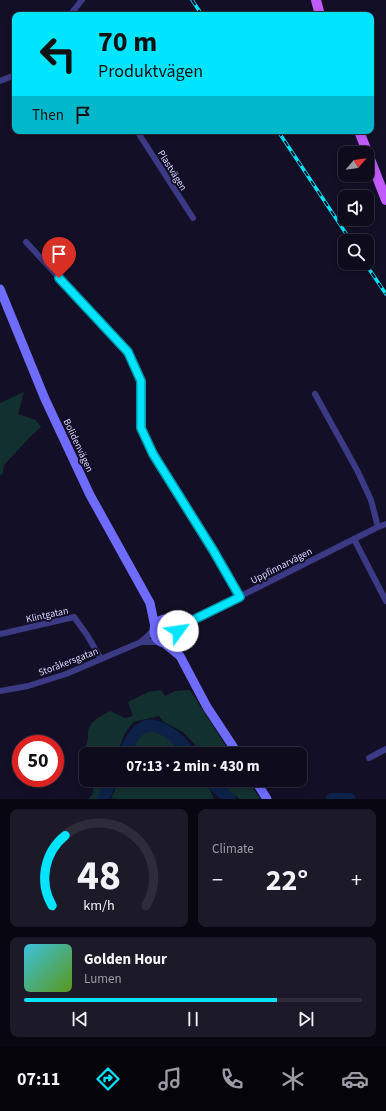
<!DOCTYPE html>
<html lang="en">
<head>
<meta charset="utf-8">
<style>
  body { margin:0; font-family:"Source Sans 3",sans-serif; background:#1c1929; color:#f1f3f6; height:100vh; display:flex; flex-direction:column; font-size:15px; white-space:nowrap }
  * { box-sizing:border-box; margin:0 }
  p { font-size:13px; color:#9b9ba3 }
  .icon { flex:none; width:22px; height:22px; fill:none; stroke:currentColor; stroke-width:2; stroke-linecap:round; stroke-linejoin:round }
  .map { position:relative; height:799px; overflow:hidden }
  .sheet { display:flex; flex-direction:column; gap:10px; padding:10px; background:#08060f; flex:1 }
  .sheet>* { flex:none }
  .hud { position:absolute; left:12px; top:12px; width:362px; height:122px; border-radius:8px; box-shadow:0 2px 6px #0003,0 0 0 1px #2e2b3b; background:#00e5ff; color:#111; overflow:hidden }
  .needle { width:26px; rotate:61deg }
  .fabs { position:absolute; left:338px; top:146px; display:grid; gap:8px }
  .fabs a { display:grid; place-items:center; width:36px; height:36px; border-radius:8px; background:#0e0b1c; box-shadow:0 2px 6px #0003,0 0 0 1px #2e2b3b; font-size:20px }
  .speed { position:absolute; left:12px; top:735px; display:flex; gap:8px; font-size:20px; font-weight:700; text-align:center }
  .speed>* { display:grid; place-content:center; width:52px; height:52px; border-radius:50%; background:#0e0b1c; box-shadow:0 2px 6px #0003,0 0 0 1px #2e2b3b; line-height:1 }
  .speed .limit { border:6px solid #d22; background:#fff; color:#111 }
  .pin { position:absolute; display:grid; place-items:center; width:34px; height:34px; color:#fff; margin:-41px -17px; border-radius:50% 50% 50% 0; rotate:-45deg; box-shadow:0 0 4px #0007 }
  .pin .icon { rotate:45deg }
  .me { position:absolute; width:44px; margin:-22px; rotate:59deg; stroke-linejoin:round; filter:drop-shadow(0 0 3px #0008) }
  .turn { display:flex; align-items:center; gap:14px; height:84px; padding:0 20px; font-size:18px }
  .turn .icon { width:52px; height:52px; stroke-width:2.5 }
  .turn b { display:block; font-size:28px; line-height:34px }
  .then { display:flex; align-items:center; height:38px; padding:0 20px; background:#0003; gap:8px; font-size:15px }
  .big { font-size:30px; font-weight:700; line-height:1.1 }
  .sheet .card { flex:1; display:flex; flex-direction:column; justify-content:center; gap:6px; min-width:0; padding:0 14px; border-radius:8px; background:#1c1929 }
  .sheet .dial { align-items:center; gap:0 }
  .dial svg { height:104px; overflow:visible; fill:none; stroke:#2e2b3b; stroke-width:7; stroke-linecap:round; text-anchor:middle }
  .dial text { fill:#f1f3f6; stroke:none }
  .song { display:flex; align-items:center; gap:12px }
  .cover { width:48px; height:48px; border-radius:6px; background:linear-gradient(135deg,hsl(190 70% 55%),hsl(90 70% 35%)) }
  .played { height:4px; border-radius:2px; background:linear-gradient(90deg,#00e5ff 75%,#2e2b3b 75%) }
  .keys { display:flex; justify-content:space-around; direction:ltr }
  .heat { display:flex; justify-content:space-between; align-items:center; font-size:22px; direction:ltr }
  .sheet .tiles { flex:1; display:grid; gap:10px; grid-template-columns:1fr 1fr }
  .card:last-child { grid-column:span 2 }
  .trip { position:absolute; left:79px; top:747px; width:228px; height:40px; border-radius:8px; background:#0e0b1c; box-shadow:0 2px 6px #0003,0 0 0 1px #2e2b3b; font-weight:700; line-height:40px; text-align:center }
  .dock { display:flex; height:64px; justify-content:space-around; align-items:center; background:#06040b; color:#9b9ba3 }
  .dock .icon { width:28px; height:28px }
  .dock .on { color:#00e5ff }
  .dock b { font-size:18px; color:#f1f3f6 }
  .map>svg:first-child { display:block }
</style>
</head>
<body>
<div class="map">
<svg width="386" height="799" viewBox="0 0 386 799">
  <rect width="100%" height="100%" fill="#130f26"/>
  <g fill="#12302f">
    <path d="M24 392 18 414 36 420 41 427 30 437 4 465 3 473 0 476V403Z"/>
    <path d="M161 690 165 696 175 691 190 690 231 754H198L197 747 183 732 164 722 159 716 133 722 124 735 117 754H94L85 748C88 741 88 740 88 733 89 721 101 716 110 711L125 718 133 716 128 702 148 692Z"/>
    <path d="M148 729C165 733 172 741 182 754H131L138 736Z"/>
    <path d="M94 780H107L99 799H88L93 794Z"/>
    <path d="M119 780H202L210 790 214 799H111Z"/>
    <path d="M218 780H248L260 799H239L236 796 226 791Z"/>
  </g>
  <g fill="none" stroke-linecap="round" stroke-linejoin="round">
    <g stroke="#0c2248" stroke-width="12">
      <path d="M124 754C128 746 132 736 139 730 156 716 181 740 190 754"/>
      <path d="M208 780 230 799"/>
      <path d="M103 799 112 780"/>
      <path d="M332 799H350"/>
    </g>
    <g stroke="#3d3a85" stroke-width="6">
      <path d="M70 15 82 0"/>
      <path d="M0 81 15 75"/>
      <path d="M137 131 193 218"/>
      <path d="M26 242 128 352 141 381V428L153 454 213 550 240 597"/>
      <path d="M315 394 357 470 371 500 378 527 354 539"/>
      <path d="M378 527 386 524"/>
      <path d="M174 622 187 618 195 619"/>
      <path d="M178 632 190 624 195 619 354 539 386 601"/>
      <path d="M0 634 74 617 87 635 101 659"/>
      <path d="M141 642 154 630"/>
      <path d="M0 691 28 686 66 674 141 642H160"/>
      <path d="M369 758 386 749"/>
    </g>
    <g stroke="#6f6bff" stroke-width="9">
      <path d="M0 289 45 399 90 495 150 603 155 627"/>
      <circle cx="166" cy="631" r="12"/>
      <path d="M164 643 180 656 207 707 238 754"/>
      <path d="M255 780 267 799"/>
    </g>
    <g stroke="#c25bff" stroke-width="10">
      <path d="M316 0 320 15"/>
      <path d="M359 131 386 200"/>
    </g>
    <defs>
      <g id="rail">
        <path d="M192 0 202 15"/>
        <path d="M278 131 351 241"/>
        <path d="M365 263 386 294"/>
      </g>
    </defs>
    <use href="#rail" stroke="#00e5ff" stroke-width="3.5"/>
    <use href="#rail" stroke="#130f26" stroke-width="2" stroke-dasharray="6" stroke-linecap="butt"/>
  </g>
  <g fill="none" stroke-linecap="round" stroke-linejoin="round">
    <defs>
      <path id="route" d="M59 278 128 352 141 381V428L153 454 213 550 240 597 195 619 190 624 178 632V631"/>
    </defs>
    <use href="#route" stroke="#0095a6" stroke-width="10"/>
    <use href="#route" stroke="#00e5ff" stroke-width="7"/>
  </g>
  <g text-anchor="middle" stroke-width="4" stroke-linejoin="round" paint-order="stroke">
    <g font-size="10" fill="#d9d4ff" stroke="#130f26">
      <text transform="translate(173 170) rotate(58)" y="4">Plastvägen</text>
      <text transform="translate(79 445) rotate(65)" y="4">Bolidenvägen</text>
      <text transform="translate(281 565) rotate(-27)" y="4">Uppfinnarvägen</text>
      <text transform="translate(47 614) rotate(-12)" y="4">Klintgatan</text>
      <text transform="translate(68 661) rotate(-21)" y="4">Storåkersgatan</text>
    </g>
  </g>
</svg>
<div class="fabs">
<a><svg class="needle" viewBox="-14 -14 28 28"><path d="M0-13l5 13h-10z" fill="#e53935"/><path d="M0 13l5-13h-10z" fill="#9b9ba3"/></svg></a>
<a><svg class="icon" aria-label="sound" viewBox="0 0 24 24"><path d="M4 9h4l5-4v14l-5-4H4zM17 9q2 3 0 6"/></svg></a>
<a><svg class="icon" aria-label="search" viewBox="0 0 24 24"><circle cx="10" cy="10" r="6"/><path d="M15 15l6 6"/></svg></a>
</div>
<div class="speed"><div class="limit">50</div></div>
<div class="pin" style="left:59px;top:278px;background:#d93025"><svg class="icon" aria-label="arrive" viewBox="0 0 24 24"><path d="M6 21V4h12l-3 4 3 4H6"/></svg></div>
<svg class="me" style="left:178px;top:631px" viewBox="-20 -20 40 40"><circle r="19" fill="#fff"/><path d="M0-13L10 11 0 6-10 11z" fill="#00e5ff"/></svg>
<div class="trip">07:13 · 2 min · 430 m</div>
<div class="hud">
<div class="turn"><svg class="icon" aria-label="left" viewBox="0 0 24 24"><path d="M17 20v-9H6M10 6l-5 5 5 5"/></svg><div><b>70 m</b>Produktvägen</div></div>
<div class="then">Then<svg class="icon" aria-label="arrive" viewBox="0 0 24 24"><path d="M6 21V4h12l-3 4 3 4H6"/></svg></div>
</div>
</div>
<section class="sheet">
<div class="tiles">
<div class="card dial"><svg viewBox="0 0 100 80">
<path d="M14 69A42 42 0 1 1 86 69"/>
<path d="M14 69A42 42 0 0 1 24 15" stroke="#00e5ff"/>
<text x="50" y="56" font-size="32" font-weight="700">48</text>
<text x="50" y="72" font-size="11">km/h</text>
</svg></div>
<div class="card"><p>Climate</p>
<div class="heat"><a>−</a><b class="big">22°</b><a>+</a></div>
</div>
<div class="card">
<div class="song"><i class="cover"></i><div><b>Golden Hour</b><p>Lumen</p></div></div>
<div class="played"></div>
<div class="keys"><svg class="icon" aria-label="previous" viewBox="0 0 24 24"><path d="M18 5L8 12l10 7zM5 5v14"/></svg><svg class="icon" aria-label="pause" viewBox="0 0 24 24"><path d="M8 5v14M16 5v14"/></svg><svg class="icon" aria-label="next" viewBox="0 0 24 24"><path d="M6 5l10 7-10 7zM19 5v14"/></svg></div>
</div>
</div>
</section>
<nav class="dock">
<b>07:11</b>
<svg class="icon on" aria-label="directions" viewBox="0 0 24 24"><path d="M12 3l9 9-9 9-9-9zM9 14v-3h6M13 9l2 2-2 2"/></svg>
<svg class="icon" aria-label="music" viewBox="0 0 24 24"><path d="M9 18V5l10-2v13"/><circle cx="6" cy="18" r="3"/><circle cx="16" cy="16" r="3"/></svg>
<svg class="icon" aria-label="phone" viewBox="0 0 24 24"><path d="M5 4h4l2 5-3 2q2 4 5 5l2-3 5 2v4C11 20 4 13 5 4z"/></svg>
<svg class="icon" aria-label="climate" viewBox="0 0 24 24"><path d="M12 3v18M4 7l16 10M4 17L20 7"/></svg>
<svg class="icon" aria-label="car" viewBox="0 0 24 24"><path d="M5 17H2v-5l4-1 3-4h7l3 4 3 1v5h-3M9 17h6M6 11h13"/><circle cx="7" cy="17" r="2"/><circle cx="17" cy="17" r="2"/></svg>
</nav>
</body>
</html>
